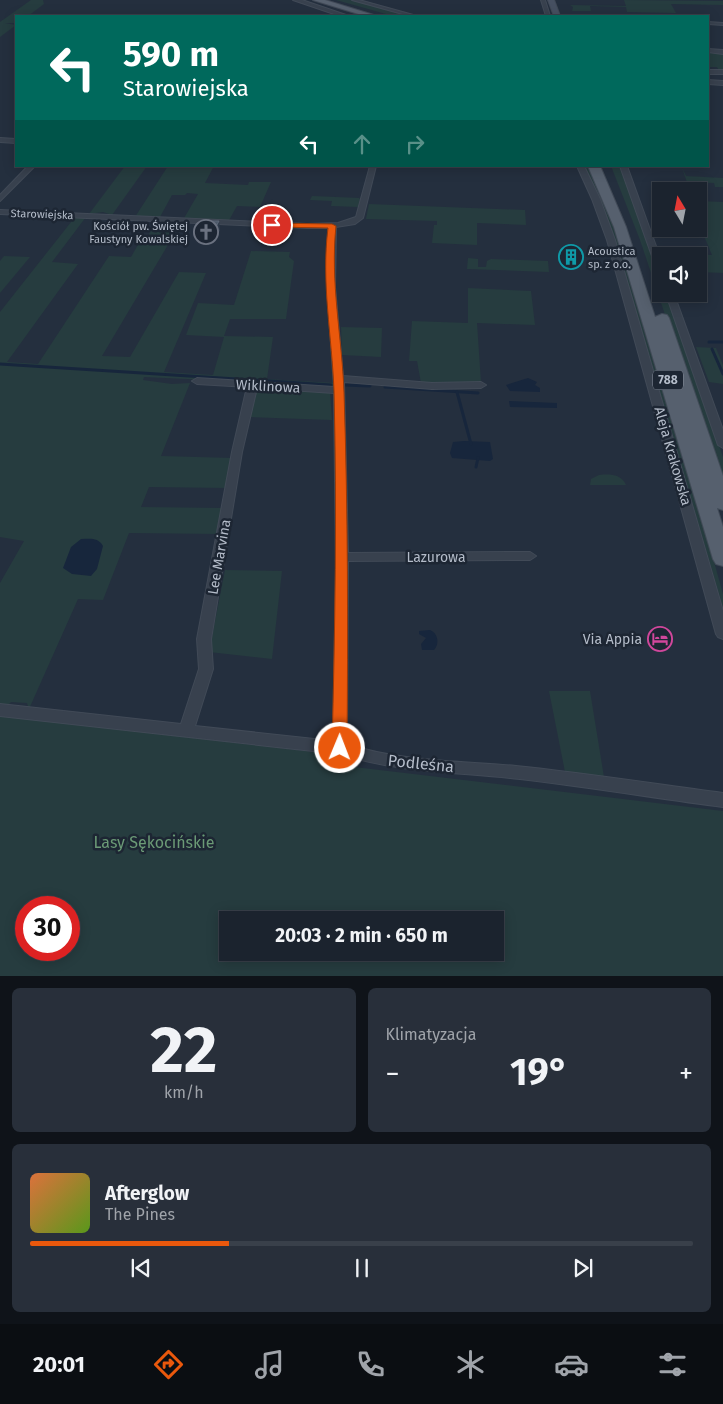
<!DOCTYPE html>
<html lang="pl">
<head>
<meta charset="utf-8">
<style>
  body { margin:0; font-family:"Fira Sans",sans-serif; background:#282f3a; color:#f1f3f6; height:100vh; display:flex; flex-direction:column; font-size:19px; white-space:nowrap }
  * { box-sizing:border-box; margin:0 }
  p { font-size:16px; color:#a0a4aa }
  .icon { flex:none; width:28px; height:28px; fill:none; stroke:currentColor; stroke-width:2; stroke-linecap:round; stroke-linejoin:round }
  .map { position:relative; height:976px; overflow:hidden }
  .sheet { display:flex; flex-direction:column; gap:12px; padding:12px; background:#0f1319; flex:1 }
  .sheet>* { flex:none }
  .hud { position:absolute; left:15px; top:15px; width:694px; height:152px; border-radius:0px; box-shadow:0 2px 12px #0003,0 0 0 1px #39404a; background:#00695c; color:#fff; overflow:hidden }
  .needle { width:32px; rotate:350deg }
  .fabs { position:absolute; left:652px; top:182px; display:grid; gap:10px }
  .fabs a { display:grid; place-items:center; width:55px; height:55px; border-radius:0px; background:#1b232e; box-shadow:0 2px 12px #0003,0 0 0 1px #39404a; font-size:25px }
  .speed { position:absolute; left:15px; top:896px; display:flex; gap:10px; font-size:25px; font-weight:700; text-align:center }
  .speed>* { display:grid; place-content:center; width:65px; height:65px; border-radius:50%; background:#1b232e; box-shadow:0 2px 12px #0003,0 0 0 1px #39404a; line-height:1 }
  .speed .limit { border:8px solid #d22; background:#fff; color:#111 }
  .pin { position:absolute; display:grid; place-items:center; width:42px; height:42px; color:#fff; margin:-21px; border:2px solid #fff; border-radius:50%; box-shadow:0 1px 5px #0007 }
  .me { position:absolute; width:55px; margin:-28px; rotate:1deg; stroke-linejoin:round; filter:drop-shadow(0 0 4px #0008) }
  .turn { display:flex; align-items:center; gap:18px; height:105px; padding:0 25px; font-size:22px }
  .turn .icon { width:65px; height:65px; stroke-width:2.5 }
  .turn b { display:block; font-size:35px; line-height:42px }
  .lanes { display:flex; align-items:center; height:48px; padding:0 25px; background:#0003; justify-content:center; gap:25px; direction:ltr }
  .lanes .off { opacity:.35 }
  .big { font-size:38px; font-weight:700; line-height:1.1 }
  .sheet .tile { flex:1; display:flex; flex-direction:column; justify-content:center; gap:8px; min-width:0; padding:0 18px; border-radius:8px; background:#282f3a }
  .sheet .dial { align-items:center; gap:0 }
  .dial b { font-size:65px; line-height:1 }
  .song { display:flex; align-items:center; gap:15px }
  .cover { width:60px; height:60px; border-radius:8px; background:linear-gradient(135deg,hsl(20 70% 55%),hsl(90 70% 35%)) }
  .played { height:5px; border-radius:2px; background:linear-gradient(90deg,#ea580c 30%,#39404a 30%) }
  .keys { display:flex; justify-content:space-around; direction:ltr }
  .heat { display:flex; justify-content:space-between; align-items:center; font-size:28px; direction:ltr }
  .sheet .tiles { flex:1; display:grid; gap:12px; grid-template-columns:1fr 1fr }
  .tile:last-child { grid-column:span 2 }
  .trip { position:absolute; left:219px; top:911px; width:285px; height:50px; border-radius:0px; background:#1b232e; box-shadow:0 2px 12px #0003,0 0 0 1px #39404a; font-weight:700; line-height:50px; text-align:center }
  .dock { display:flex; height:80px; justify-content:space-around; align-items:center; background:#0b0e12; color:#a0a4aa }
  .dock .icon { width:35px; height:35px }
  .dock .current { color:#ea580c }
  .dock b { font-size:22px; color:#f1f3f6 }
  .map>svg:first-child { display:block }
</style>
</head>
<body>
<div class="map">
<svg width="723" height="977" viewBox="0 0 723 977">
  <rect width="100%" height="100%" fill="#242f3e"/>
  <g fill="#263c3f" fill-rule="evenodd">
    <path d="M31 0H43L44 4 28 16H16V23H5L16 25 0 37V22Z"/>
    <path d="M336 0H353L412 16H393Z"/>
    <path d="M624 0 723 1V5L671 4 676 13 627 12 626 7 590 6 591 11H572L573 7 570 5 626 6Z"/>
    <path d="M708 52 723 53V72H720L717 67H708Z"/>
    <path d="M125 166H147L112 215 103 212 89 214Z"/>
    <path d="M168 166H214L205 183 248 185 249 182H271L260 207 237 206 228 222 183 220 198 194 187 193 185 195H172L160 217H135Z"/>
    <path d="M583 166H587L611 217 715 565 723 594V608L649 355Z"/>
    <path d="M611 166H620L625 177 661 280V294H666L723 457V488L640 240Z"/>
    <path d="M682 168 686 176 723 178V187H715L714 183 689 182 688 185Z"/>
    <path d="M312 196 359 198 360 199 358 207 331 206 332 201 310 200Z"/>
    <path d="M699 201 723 202V273L699 272V256H669L667 254 712 255 699 224Z"/>
    <path d="M369 204 525 210 526 225 477 223V245L432 243 434 225H437V221L366 219Z"/>
    <path d="M75 217H86L52 262 78 264 7 362 38 364 109 256 131 257 139 243H143L157 222 181 223 102 356 130 357 179 272 206 273 164 372 213 375 224 337 186 335 198 303 234 305 251 251 290 252 289 257 294 261 286 319H230L224 336 273 337 267 379 335 383 334 386 144 377 143 380 172 384 190 383 161 456 233 458 227 488 149 487 141 507 223 508 219 534 129 533 103 600 78 599 29 709 27 703 11 702 7 706 0 705V583L24 541 0 537V312Z"/>
    <path d="M4 256 30 257 0 293V261Z"/>
    <path d="M468 258 478 259V267H486L487 261 491 259 548 261 549 272 467 269Z"/>
    <path d="M468 288 531 291 535 325 477 323 481 383H421L417 361H409L412 321 468 323Z"/>
    <path d="M341 327 382 328 381 357 342 355Z"/>
    <path d="M696 347 716 348 723 365V384L709 382Z"/>
    <path d="M265 388 330 391 332 420 250 417 248 421 257 390Z"/>
    <path d="M599 475C610 474 621 474 626 485H590L591 479Z"/>
    <path d="M225 570 282 571 272 659 209 652Z"/>
    <path d="M549 691H590L604 777 565 772Z"/>
    <path d="M0 715 331 754 329 764 723 811V976L0 977ZM26 908H69V950H26ZM228 920H495V952H228Z"/>
  </g>
  <g fill="#17263c">
    <path d="M528 378 537 382 535 385 540 388V392L510 391 506 385Z"/>
    <path d="M509 401 557 403V408L510 407Z"/>
    <path d="M464 441 490 442 493 459 490 461 452 458 450 453 453 442Z"/>
    <path d="M81 539C90 539 98 537 103 546L97 569 91 576 72 574 63 568 71 547Z"/>
    <path d="M430 630C438 633 440 644 434 650H422L421 644 426 638 419 634V631Z"/>
  </g>
  <g fill="none" stroke-linecap="round" stroke-linejoin="round">
    <g stroke="#17263c" stroke-width="3">
      <path d="M709 342H723"/>
      <path d="M712 349 723 374"/>
      <path d="M0 364 331 385"/>
      <path d="M345 385 370 386"/>
      <path d="M385 387 478 393"/>
      <path d="M457 392 471 444"/>
      <path d="M476 467 478 458"/>
    </g>
    <defs>
      <g id="minor">
        <path d="M352 0H359L417 16H410Z"/>
        <path d="M541 0H545L550 16H546Z"/>
        <path d="M708 22 723 23V25L708 24Z"/>
        <path d="M708 49 723 50V54L708 52Z"/>
        <rect x="708" y="70" width="15" height="4"/>
        <path d="M708 80 723 81V85L708 84Z"/>
        <path d="M0 138 16 139V143L0 142Z"/>
        <path d="M28 166H35L0 201V195Z"/>
        <path d="M370 166H376L363 218 355 224 336 227 335 287 343 376 432 383 481 382 486 385 481 388 432 389 344 382 348 553 530 552 536 556 530 560 348 561 347 744C401 762 461 761 516 766 585 773 654 784 723 793V807C655 798 588 787 520 779 460 772 398 773 340 754L0 716V704L181 724 199 669 197 639 232 452 246 391 249 387 197 384 192 381 197 378 334 387 327 287 328 228H307L0 214V210L307 224 338 223 356 217ZM260 388 334 393 336 568 333 741 195 726 213 669 211 639 242 452 256 392Z"/>
        <path d="M577 166H584L600 199 615 240 723 611V639L718 637 716 634 607 240 592 199Z"/>
        <path d="M620 166H627L661 260V272L657 270Z"/>
        <path d="M666 294H674L723 430V448L718 445Z"/>
      </g>
      <path id="tertiary" d="M293 0H302L349 16H340Z"/>
      <path id="secondary" d="M548 0H554L560 16H554Z"/>
      <g id="primary">
        <path d="M313 0H325L377 16H365Z"/>
        <path d="M588 166H600L626 227 655 317 662 314 667 315 669 318 723 476V510L717 508 723 527V566L716 564 713 559 614 227Z"/>
      </g>
    </defs>
    <use href="#minor" stroke="#414a57" stroke-width="2"/>
    <use href="#tertiary" stroke="#414a57" stroke-width="2"/>
    <use href="#secondary" stroke="#414a57" stroke-width="2"/>
    <use href="#primary" stroke="#414a57" stroke-width="2"/>
    <use href="#minor" fill="#38414e" fill-rule="evenodd"/>
    <use href="#tertiary" fill="#38414e" fill-rule="evenodd"/>
    <use href="#secondary" fill="#465061" fill-rule="evenodd"/>
    <use href="#primary" fill="#56606e" fill-rule="evenodd"/>
  </g>
  <path fill="#3f4b5c" d="M220 230 213 242 201 241 200 233Z"/>
  <path fill="#2f3b4b" d="M219 221 220 230 213 242 212 234Z"/>
  <path fill="#4b5868" stroke="#5c6777" d="M207 221H219L212 234 200 233Z"/>
  <path fill="#ea580c" stroke="#983908" d="M269 223 332 224 336 226C330 282 342 337 344 392 348 511 348 630 347 748L345 753 340 754 334 753 332 748C335 629 337 510 334 391 332 337 321 282 328 228L272 227 268 225Z"/>
  <defs>
    <symbol id="church-ring" viewBox="-11 -11 22 22"><circle r="9.5" fill="#1d2633" stroke="#6b7280" stroke-width="1.5"/><path d="M-1.2-6h2.4v3.5h3.3v2.4h-3.3V6h-2.4V-.1h-3.3v-2.4h3.3Z" fill="#6b7280"/></symbol>
    <symbol id="building-ring" viewBox="-11 -11 22 22"><circle r="9.5" fill="#1d2633" stroke="#0f9aa8" stroke-width="1.5"/><path d="M-4-6H4V6H1V3H-1V6H-4ZM-2.5-4.3h1.7v1.8h-1.7ZM.8-4.3h1.7v1.8H.8ZM-2.5-1h1.7V.8h-1.7ZM.8-1h1.7V.8H.8Z" fill="#0f9aa8"/></symbol>
    <symbol id="hotel-ring" viewBox="-11 -11 22 22"><circle r="9.5" fill="#1d2633" stroke="#d1479c" stroke-width="1.5"/><path d="M-6-4.5h1.5V1H6V5H4.5V3h-9V5H-6ZM-4 0a1.8 1.8 0 1 1 3.6 0ZM.5 0V-2.5h3Q6-2.5 6 0Z" fill="#d1479c"/></symbol>
  </defs>
  <g fill-rule="evenodd">
    <use href="#church-ring" x="192" y="218" width="28" height="28"/>
    <use href="#building-ring" x="557" y="243" width="28" height="28"/>
    <use href="#hotel-ring" x="646" y="625" width="28" height="28"/>
  </g>
  <g text-anchor="middle" stroke-width="5" stroke-linejoin="round" paint-order="stroke">
    <g font-size="11" fill="#b4bcc9" stroke="#1d2633">
      <text transform="translate(42 214) rotate(2)" y="4">Starowiejska</text>
    </g>
    <g font-size="11" fill="#b4bcc9" stroke="#1d2633" text-anchor="end">
      <text x="188" y="230">Kościół pw. Świętej<tspan x="188" dy="13">Faustyny Kowalskiej</tspan></text>
      <text x="588" y="255" text-anchor="start">Acoustica<tspan x="588" dy="13">sp. z o.o.</tspan></text>
    </g>
    <rect fill="#1d2633" stroke="#878f9c" stroke-width="1" x="653" y="370.5" width="30" height="19" rx="4"/>
    <g font-size="12" font-weight="bold" fill="#b4bcc9">
      <text x="668" y="384">788</text>
    </g>
    <g font-size="14" fill="#b4bcc9" stroke="#1d2633">
      <text transform="translate(268 386) rotate(3)" y="5">Wiklinowa</text>
      <text transform="translate(673 456) rotate(74)" y="5">Aleja Krakowska</text>
      <text transform="translate(219 557) rotate(-80)" y="5">Lee Marvina</text>
      <text x="436" y="562">Lazurowa</text>
    </g>
    <g font-size="14" fill="#b4bcc9" stroke="#1d2633" text-anchor="end">
      <text x="642" y="644">Via Appia</text>
    </g>
    <g font-size="16" fill="#b4bcc9" stroke="#1d2633">
      <text transform="translate(421 763) rotate(6)" y="6">Podleśna</text>
    </g>
    <g font-size="16" fill="#6b9a76" stroke="#1d2633">
      <text x="154" y="848">Lasy Sękocińskie</text>
    </g>
  </g>
</svg>
<div class="fabs">
<a><svg class="needle" viewBox="-14 -14 28 28"><path d="M0-13l5 13h-10z" fill="#e53935"/><path d="M0 13l5-13h-10z" fill="#a0a4aa"/></svg></a>
<a><svg class="icon" aria-label="sound" viewBox="0 0 24 24"><path d="M4 9h4l5-4v14l-5-4H4zM17 9q2 3 0 6"/></svg></a>
</div>
<div class="speed"><div class="limit">30</div></div>
<div class="pin" style="left:272px;top:225px;background:#d93025"><svg class="icon" aria-label="arrive" viewBox="0 0 24 24"><path d="M6 21V4h12l-3 4 3 4H6"/></svg></div>
<svg class="me" style="left:340px;top:748px" viewBox="-20 -20 40 40"><circle r="17" fill="#ea580c" stroke="#fff" stroke-width="3"/><path d="M0-11L8 9 0 5-8 9z" fill="#fff"/></svg>
<div class="trip">20:03 · 2 min · 650 m</div>
<div class="hud">
<div class="turn"><svg class="icon" aria-label="left" viewBox="0 0 24 24"><path d="M17 20v-9H6M10 6l-5 5 5 5"/></svg><div><b>590 m</b>Starowiejska</div></div>
<div class="lanes"><svg class="icon" aria-label="left" viewBox="0 0 24 24"><path d="M17 20v-9H6M10 6l-5 5 5 5"/></svg><svg class="icon off" aria-label="ahead" viewBox="0 0 24 24"><path d="M12 20V5M6 11l6-6 6 6"/></svg><svg class="icon off" aria-label="right" viewBox="0 0 24 24"><path d="M7 20v-9h11M14 6l5 5-5 5"/></svg></div>
</div>
</div>
<section class="sheet">
<div class="tiles">
<div class="tile dial"><b>22</b><p>km/h</p></div>
<div class="tile"><p>Klimatyzacja</p>
<div class="heat"><a>−</a><b class="big">19°</b><a>+</a></div>
</div>
<div class="tile">
<div class="song"><i class="cover"></i><div><b>Afterglow</b><p>The Pines</p></div></div>
<div class="played"></div>
<div class="keys"><svg class="icon" aria-label="previous" viewBox="0 0 24 24"><path d="M18 5L8 12l10 7zM5 5v14"/></svg><svg class="icon" aria-label="pause" viewBox="0 0 24 24"><path d="M8 5v14M16 5v14"/></svg><svg class="icon" aria-label="next" viewBox="0 0 24 24"><path d="M6 5l10 7-10 7zM19 5v14"/></svg></div>
</div>
</div>
</section>
<nav class="dock">
<b>20:01</b>
<svg class="icon current" aria-label="directions" viewBox="0 0 24 24"><path d="M12 3l9 9-9 9-9-9zM9 14v-3h6M13 9l2 2-2 2"/></svg>
<svg class="icon" aria-label="music" viewBox="0 0 24 24"><path d="M9 18V5l10-2v13"/><circle cx="6" cy="18" r="3"/><circle cx="16" cy="16" r="3"/></svg>
<svg class="icon" aria-label="phone" viewBox="0 0 24 24"><path d="M5 4h4l2 5-3 2q2 4 5 5l2-3 5 2v4C11 20 4 13 5 4z"/></svg>
<svg class="icon" aria-label="climate" viewBox="0 0 24 24"><path d="M12 3v18M4 7l16 10M4 17L20 7"/></svg>
<svg class="icon" aria-label="car" viewBox="0 0 24 24"><path d="M5 17H2v-5l4-1 3-4h7l3 4 3 1v5h-3M9 17h6M6 11h13"/><circle cx="7" cy="17" r="2"/><circle cx="17" cy="17" r="2"/></svg>
<svg class="icon" aria-label="filters" viewBox="0 0 24 24"><path d="M4 7h16M4 17h16"/><circle cx="9" cy="7" r="2"/><circle cx="15" cy="17" r="2"/></svg>
</nav>
</body>
</html>
